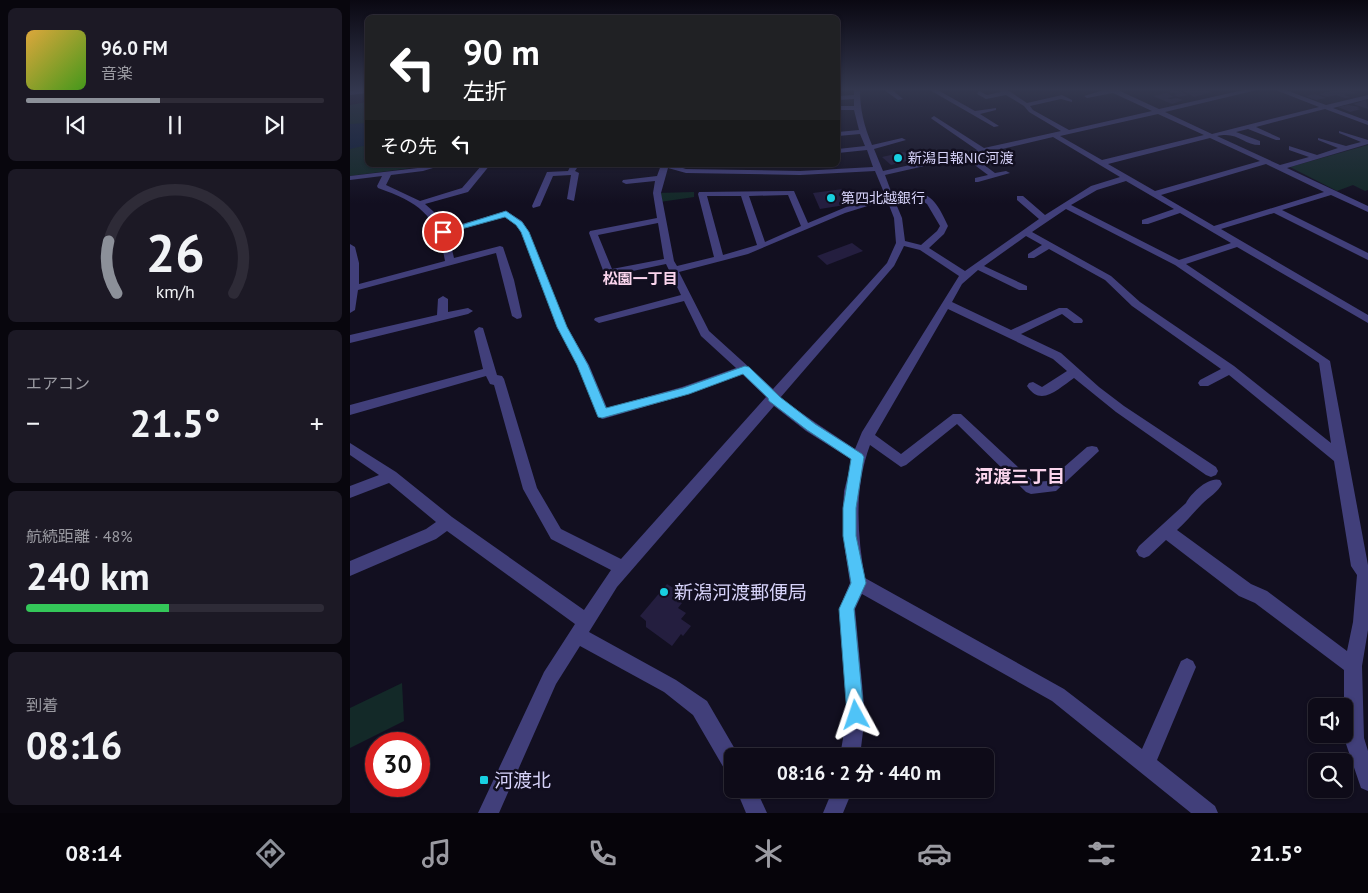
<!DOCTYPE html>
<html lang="ja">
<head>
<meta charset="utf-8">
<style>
  body { margin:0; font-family:"PT Sans","Noto Sans JP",sans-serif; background:#1c1925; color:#f1f3f6; height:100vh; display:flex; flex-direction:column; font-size:19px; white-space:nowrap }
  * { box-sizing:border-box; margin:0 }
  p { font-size:16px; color:#9b9ba2 }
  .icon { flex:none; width:28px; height:28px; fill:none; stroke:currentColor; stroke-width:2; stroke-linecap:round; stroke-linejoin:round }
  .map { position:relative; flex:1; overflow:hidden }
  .side { display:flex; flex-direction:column; gap:8px; padding:8px; background:#08060d; width:350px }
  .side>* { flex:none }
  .top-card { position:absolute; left:15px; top:15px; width:475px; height:152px; border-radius:8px; box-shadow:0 1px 4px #0004,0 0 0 1px #2e2b37; background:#202124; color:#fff; overflow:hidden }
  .controls { position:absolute; left:958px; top:698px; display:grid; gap:10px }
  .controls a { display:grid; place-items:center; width:45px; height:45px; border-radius:8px; background:#0e0b18; box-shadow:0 1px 4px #0004,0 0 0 1px #2e2b37; font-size:25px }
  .speed { position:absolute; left:15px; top:732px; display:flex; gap:10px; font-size:25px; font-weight:700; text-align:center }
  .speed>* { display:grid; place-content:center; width:65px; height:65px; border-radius:50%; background:#0e0b18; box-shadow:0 1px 4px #0004,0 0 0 1px #2e2b37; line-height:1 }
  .speed .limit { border:8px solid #d22; background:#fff; color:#111 }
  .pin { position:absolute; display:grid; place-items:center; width:42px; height:42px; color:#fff; margin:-21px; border:2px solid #fff; border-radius:50%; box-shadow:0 1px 5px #0007 }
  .me { position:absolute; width:55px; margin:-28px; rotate:355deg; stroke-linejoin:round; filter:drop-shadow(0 0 4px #0008) }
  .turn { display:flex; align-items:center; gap:18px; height:105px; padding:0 15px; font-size:22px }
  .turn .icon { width:65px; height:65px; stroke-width:2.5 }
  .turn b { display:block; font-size:35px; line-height:42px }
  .then { display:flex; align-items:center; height:48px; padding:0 15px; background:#0003; gap:10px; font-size:19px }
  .big { font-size:38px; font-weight:700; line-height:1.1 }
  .side .card { flex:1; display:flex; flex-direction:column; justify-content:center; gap:8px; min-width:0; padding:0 18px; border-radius:8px; background:#1c1925 }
  .side .dial { align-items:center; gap:0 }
  .dial svg { height:130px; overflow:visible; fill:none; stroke:#2e2b37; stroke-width:7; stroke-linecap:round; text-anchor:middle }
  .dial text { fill:#f1f3f6; stroke:none }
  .song { display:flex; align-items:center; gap:15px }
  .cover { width:60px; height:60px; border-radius:8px; background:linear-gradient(135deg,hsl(40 70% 55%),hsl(100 70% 35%)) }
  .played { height:5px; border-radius:2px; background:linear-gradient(90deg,#8c9099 45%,#2e2b37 45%) }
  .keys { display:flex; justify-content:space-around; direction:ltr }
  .heat { display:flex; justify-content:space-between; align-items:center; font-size:28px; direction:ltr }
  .charge { height:8px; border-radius:4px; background:linear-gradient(90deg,#34c759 48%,#2e2b37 0) }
  .trip { position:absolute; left:374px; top:748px; width:270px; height:50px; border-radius:8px; background:#0e0b18; box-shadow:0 1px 4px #0004,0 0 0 1px #2e2b37; font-weight:700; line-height:50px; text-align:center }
  .tab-bar { display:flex; height:80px; justify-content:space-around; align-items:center; background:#06040a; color:#9b9ba2 }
  .tab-bar .icon { width:35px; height:35px }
  .tab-bar .selected { color:#8c9099 }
  .tab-bar b { font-size:22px; color:#f1f3f6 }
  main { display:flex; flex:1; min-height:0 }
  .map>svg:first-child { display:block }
</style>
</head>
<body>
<main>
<section class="side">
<div class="card">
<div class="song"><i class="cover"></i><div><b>96.0 FM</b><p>音楽</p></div></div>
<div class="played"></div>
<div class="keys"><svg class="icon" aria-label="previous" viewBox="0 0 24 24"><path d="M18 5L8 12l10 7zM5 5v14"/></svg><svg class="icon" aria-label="pause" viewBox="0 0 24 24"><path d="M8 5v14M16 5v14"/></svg><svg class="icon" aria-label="next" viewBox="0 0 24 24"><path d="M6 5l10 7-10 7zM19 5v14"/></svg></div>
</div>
<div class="card dial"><svg viewBox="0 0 100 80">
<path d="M14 69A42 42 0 1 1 86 69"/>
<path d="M14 69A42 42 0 0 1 9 37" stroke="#8c9099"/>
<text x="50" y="56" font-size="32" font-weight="700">26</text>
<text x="50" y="72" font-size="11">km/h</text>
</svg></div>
<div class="card"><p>エアコン</p>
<div class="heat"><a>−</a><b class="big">21.5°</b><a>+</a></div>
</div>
<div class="card"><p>航続距離 · 48%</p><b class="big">240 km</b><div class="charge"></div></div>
<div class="card"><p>到着</p><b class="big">08:16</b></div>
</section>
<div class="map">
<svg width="1018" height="813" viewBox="0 0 1018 813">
  <rect width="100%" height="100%" fill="#120f20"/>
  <g fill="#132928">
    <path d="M17 102 18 165H84L0 176V105Z"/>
    <path d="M1018 145V190L1015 191 1003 185 987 191 940 167Z"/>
    <path d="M344 192V197L310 202 307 193Z"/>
    <path d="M52 683 54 721 0 748V708Z"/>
  </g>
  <path fill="#0f1f3a" d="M17 123V145L0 149V124Z"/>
  <g fill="#241e3f">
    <path d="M817 89H825L838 95 828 97 823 95 827 94 825 93 816 92 821 91Z"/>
    <path d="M843 89H861L859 91 862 92 844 97 833 91Z"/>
    <path d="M993 89 1007 93 994 95 1000 97 995 98 986 95 977 97 968 94Z"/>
    <path d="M817 93 824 97 817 98 820 99 827 98 833 100 822 104 803 96Z"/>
    <path d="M965 94 976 98 966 100 955 96Z"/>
    <path d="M1016 100 1018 109 1003 104Z"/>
    <path d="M998 105 1010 107 1007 108 1011 109 1000 112 988 107Z"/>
    <path d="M554 152 564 159 541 165 532 157Z"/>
    <path d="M493 189 501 204 470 209 463 193Z"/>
    <path d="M502 243 513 251 477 265 467 256Z"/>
    <path d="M317 584 328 591 326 593 331 597 328 600 332 603 328 608 336 613 331 619 341 626 333 636 331 634 322 646 296 627V621L290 616Z"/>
  </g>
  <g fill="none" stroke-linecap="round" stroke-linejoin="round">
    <g fill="#413f7a" fill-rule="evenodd">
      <path d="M18 89V93L0 95V91Z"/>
      <path d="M504 89H510C510 110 514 126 522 145L552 138 556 140 524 149 533 171 627 150 582 119 581 118 584 116 634 148 711 131 679 112 674 106 656 95 636 99 627 94 629 91 637 95 651 92 648 89H656L677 103 712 95 722 100V102L711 99 680 106 683 110 719 130 802 111 763 93 737 98 734 96 757 89H771L770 91 809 109 898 89H911L815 112 862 134 969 107 923 89H933L976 105 1018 95V99L983 108 1018 121V125L975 109 906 127 930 138V140H926L898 129 886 132 910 141V145C893 145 888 131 867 136L930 165 959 157 939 150V146L967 155 988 148 968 140V138L996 146 1011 142 989 133V131L1018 140V144L937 168 1018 206V212L981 195 932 210 1018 253V260L924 213 871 229 1018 315V323L887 247 836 264 980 361 1018 565V630L1012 666 1014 738 1018 751V791L1011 788 994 738V670L905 603 889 596 816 540 799 556 794 558 789 556 786 551 789 546 836 503C841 493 859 476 870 480L872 484C868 492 859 497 852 504 844 512 836 522 827 530L901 584 917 591 997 651 1003 622 1007 575 1001 566 984 461 879 375 858 386H850L848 383 850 380 871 369 782 306 755 280 699 249 684 258H678V254L692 245 676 236 634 266 677 286V290H669L628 270 612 284 602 302 661 330 709 308H717L732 319 733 321 732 323H724L712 314 671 334 711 353 749 387 774 406 866 467 868 471 866 475 861 477 856 475 766 412 724 378C709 388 691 408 677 386L679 383 683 382 692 387 717 371 703 359 598 309 525 435 551 454 603 414H611L684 482 698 481 737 447 742 446 747 447 749 451 706 491 681 494 676 492 607 424 556 465 551 467 520 445C504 489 507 533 515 578L714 689 792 749 831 661 837 658 843 661 846 667 807 760 865 806 868 813H841L702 701 512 594 505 609 515 715 510 756H490L497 715 489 609 500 583 494 544 493 509 494 491 502 460 456 431 424 406 267 587 239 632 326 680 357 701 389 756H382V773L375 770 343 715 314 692 230 646 206 684 149 813H128L194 672 225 624 97 531 86 539 0 576V561L76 529 86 522 39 483 0 498V486L29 475 0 455V443L46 472 102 517 234 610 261 570 201 539 173 489 144 385 140 384 136 376 0 415V405L133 369 124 331 129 327 133 328 147 375 152 376 154 379 187 488 211 529 271 559 416 397 392 374 339 394 253 419 249 417 227 365 207 327 171 232 166 225 155 217 98 233 104 258 150 246 153 247 164 280 172 316 171 318 167 319 162 316 146 253 8 290 5 310 0 313V244L5 247 9 263V284L95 261C87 215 70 203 28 188L27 186 32 176 0 180V176L93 165 73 171 41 175 36 185 70 201 112 188 132 165H140L118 192 75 204 84 212 95 229 156 211 172 221 179 232 217 327 239 365 257 408 332 387 386 368 351 336 334 301 249 323 244 320 245 318 331 295 316 264 259 276 254 273 239 233 240 231 307 218 303 193 305 181 276 184 272 182 273 180 307 176 311 165H323L336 169 450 171 523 167 517 150 488 153V149L515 146 510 134 488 136V132L509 130 504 110H488V106H504V99L488 100V96L504 95ZM808 114 854 135 752 160 710 136ZM703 137 770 177 741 186 695 215 673 196H667V200L689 219 615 271 579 248 594 234 598 226C584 195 576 188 542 194L535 175 614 157 638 175 625 178V182H628L660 173 656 171 645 173 622 156ZM860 138 910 161 805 191 758 164ZM916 164 974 192 864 226 811 195ZM318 168 336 173 450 175 525 171 535 195 508 202 458 223 444 191 349 192 348 194 364 257 327 266 324 261 311 193ZM776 181 824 209 792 220V224H798L830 213 881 243 829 260 721 205 747 190ZM438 195 451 226 415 242 399 196ZM357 196H391L407 245 373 255ZM565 196 577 204 590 226 587 231 571 245 555 241 552 218 544 199ZM537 200 544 218 546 243 537 263 423 389 359 331 329 272 398 254 495 213ZM716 209 825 265 969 363 981 443 884 366 790 302 761 276 682 232ZM308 223 314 259 262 269 248 235ZM554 246 570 250 609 276 512 432 505 449 466 423 430 398 544 266Z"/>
      <path d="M533 89H541L553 99 548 100Z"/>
      <path d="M578 89H586L625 111 646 108V110L630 114 649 126 644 127Z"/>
      <path d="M221 165H229L225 171 229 173 224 201 217 199 221 175 203 176 190 206 183 208 182 206 197 172 218 171Z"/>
      <path d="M93 296 98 299V312L118 308 123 311 118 314 0 343V335L87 315 88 299Z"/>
      <path d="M386 789H406L417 813H396Z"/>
      <path d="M483 789H503L493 813H473Z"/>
    </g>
  </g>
  <linearGradient id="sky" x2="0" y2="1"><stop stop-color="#0a0812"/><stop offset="0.44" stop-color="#33374e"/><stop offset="1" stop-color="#33374e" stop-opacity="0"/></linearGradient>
  <rect width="1018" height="203" fill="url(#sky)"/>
  <path fill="#4fc3f7" stroke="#337fa1" d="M156 211 172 222 179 232 217 327 238 365 256 408 333 388 395 366 399 367 430 397 465 424 512 454 514 457 506 508V536L516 583 504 609 514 715 512 721 506 723 500 721 497 715 489 609 501 583 493 536V508L501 459 457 430 419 401 418 398 393 374 339 394 252 418 248 417 227 365 207 327 171 232 166 225 155 217 93 234 89 232Z"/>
  <g fill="#18cfe1" stroke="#120f20" stroke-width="2">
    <circle cx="548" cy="158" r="5"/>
    <circle cx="481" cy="198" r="5"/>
    <circle cx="314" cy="592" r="5"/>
    <rect x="129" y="775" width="10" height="10" rx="2.5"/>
  </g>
  <g text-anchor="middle" stroke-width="5" stroke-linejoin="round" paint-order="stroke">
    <g font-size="14" fill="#d7d3fa" stroke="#120f20" text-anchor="start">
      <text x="558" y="163">新潟日報NIC河渡</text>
      <text x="491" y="203">第四北越銀行</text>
    </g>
    <g font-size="15" font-weight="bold" fill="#fbd5ed" stroke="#120f20">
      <text x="290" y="284">松園一丁目</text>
    </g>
    <g font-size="18" font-weight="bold" fill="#fbd5ed" stroke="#120f20">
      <text x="670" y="483">河渡三丁目</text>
    </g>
    <g font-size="19" fill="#d7d3fa" stroke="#120f20" text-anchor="start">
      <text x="324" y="599">新潟河渡郵便局</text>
      <text x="144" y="787">河渡北</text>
    </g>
  </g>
</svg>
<div class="controls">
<a><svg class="icon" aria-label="sound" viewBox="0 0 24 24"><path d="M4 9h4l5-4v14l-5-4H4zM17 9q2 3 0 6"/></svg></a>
<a><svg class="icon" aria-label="search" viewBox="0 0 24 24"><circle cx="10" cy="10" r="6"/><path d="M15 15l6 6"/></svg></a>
</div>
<div class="speed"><div class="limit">30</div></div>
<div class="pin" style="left:93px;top:232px;background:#d93025"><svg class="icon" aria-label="arrive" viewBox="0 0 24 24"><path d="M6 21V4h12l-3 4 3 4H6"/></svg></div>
<svg class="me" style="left:506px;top:715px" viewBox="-20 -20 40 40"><path d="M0-17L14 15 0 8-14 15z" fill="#4fc3f7" stroke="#fff" stroke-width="4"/></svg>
<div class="trip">08:16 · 2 分 · 440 m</div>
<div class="top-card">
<div class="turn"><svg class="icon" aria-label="left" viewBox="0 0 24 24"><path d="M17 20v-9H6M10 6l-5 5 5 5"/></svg><div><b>90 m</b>左折</div></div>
<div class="then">その先<svg class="icon" aria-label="left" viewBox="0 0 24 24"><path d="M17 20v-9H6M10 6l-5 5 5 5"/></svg></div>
</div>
</div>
</main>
<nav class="tab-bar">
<b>08:14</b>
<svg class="icon selected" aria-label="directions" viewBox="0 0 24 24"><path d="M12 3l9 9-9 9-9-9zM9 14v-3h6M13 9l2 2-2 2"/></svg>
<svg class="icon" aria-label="music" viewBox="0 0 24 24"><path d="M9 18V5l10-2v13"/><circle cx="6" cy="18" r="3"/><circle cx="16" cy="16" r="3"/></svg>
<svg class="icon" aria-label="phone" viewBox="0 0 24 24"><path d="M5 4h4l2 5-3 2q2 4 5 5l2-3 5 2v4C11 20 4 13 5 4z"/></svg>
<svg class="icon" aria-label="climate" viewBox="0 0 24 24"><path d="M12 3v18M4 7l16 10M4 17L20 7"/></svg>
<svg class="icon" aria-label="car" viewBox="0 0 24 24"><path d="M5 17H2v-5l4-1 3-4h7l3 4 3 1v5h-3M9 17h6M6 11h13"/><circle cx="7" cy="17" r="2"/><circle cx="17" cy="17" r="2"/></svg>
<svg class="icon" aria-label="filters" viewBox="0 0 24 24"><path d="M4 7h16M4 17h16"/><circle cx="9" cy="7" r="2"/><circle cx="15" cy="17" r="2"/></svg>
<b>21.5°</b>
</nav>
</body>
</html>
